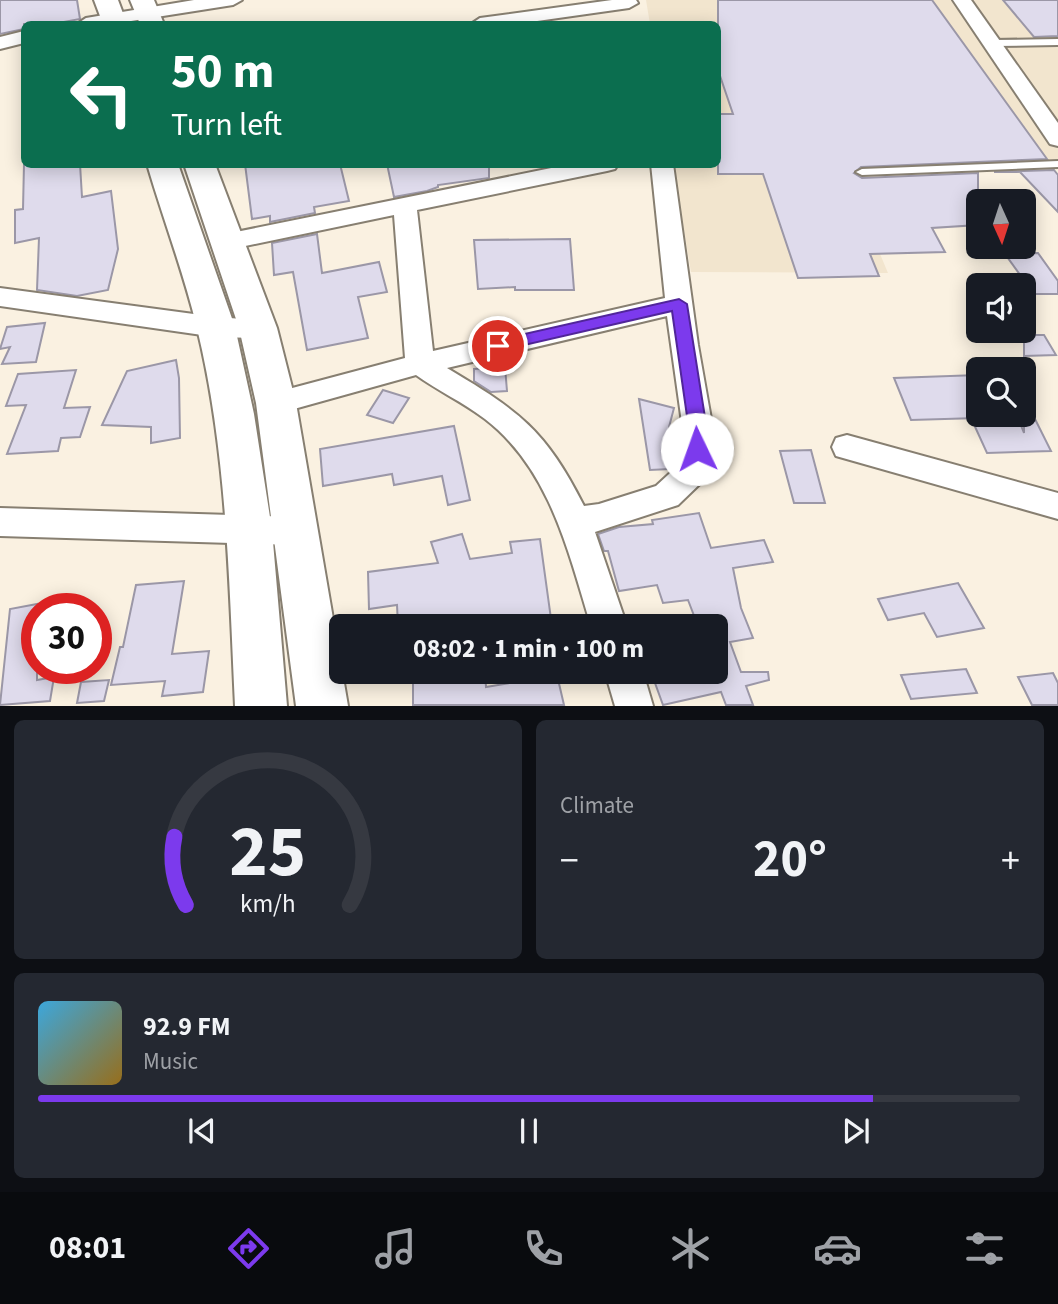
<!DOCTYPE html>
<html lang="en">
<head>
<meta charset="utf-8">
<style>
  body { margin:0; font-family:"Source Sans 3",sans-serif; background:#242831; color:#f1f3f6; height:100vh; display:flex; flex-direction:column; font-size:26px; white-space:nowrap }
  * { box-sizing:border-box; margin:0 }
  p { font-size:23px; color:#9ea1a6 }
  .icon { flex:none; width:38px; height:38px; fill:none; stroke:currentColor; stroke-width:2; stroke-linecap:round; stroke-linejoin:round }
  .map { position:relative; height:706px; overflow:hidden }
  .sheet { display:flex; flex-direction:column; gap:14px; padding:14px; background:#0d0f14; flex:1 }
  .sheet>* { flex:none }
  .hud { position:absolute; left:21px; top:21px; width:700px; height:147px; border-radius:10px; box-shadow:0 4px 18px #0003; background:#0b6e4f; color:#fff; overflow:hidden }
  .needle { width:46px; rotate:177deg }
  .fabs { position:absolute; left:966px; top:189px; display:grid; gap:14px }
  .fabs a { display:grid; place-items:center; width:70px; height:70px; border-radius:10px; background:#171b24; box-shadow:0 4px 18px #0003; font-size:35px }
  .speed { position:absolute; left:21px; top:593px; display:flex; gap:14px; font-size:35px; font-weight:700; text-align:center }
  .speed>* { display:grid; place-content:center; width:91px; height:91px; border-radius:50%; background:#171b24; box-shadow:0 4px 18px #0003; line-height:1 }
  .speed .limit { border:10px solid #d22; background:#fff; color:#111 }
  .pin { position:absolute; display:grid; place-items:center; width:60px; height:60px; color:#fff; margin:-30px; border:4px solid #fff; border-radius:50%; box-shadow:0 2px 7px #0007 }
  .me { position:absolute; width:77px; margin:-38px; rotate:357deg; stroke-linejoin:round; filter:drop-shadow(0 0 5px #0008) }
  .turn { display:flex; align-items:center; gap:24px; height:147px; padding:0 35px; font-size:32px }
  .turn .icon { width:91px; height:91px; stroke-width:2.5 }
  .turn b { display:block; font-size:49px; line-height:60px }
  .big { font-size:52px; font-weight:700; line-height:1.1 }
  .sheet .widget { flex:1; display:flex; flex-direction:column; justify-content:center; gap:10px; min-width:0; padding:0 24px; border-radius:10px; background:#242831 }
  .sheet .dial { align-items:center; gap:0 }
  .dial svg { height:182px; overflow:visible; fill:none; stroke:#363941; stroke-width:7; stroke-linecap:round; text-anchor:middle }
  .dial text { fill:#f1f3f6; stroke:none }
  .song { display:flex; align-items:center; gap:21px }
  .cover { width:84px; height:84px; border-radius:10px; background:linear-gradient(135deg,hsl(200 70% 55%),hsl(40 70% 35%)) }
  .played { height:7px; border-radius:4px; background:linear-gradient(90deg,#7c3aed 85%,#363941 85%) }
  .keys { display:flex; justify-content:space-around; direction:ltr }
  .heat { display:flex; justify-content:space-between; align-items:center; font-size:38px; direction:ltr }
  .sheet .tiles { flex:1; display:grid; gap:14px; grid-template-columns:1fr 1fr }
  .widget:last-child { grid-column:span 2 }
  .trip { position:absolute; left:329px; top:614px; width:399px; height:70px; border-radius:10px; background:#171b24; box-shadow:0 4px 18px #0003; font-weight:700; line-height:70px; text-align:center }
  .menu { display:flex; height:112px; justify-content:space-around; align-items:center; background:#090b0e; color:#9ea1a6 }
  .menu .icon { width:49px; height:49px }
  .menu .selected { color:#7c3aed }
  .menu b { font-size:32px; color:#f1f3f6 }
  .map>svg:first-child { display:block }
</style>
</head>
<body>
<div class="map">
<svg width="1058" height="706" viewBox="0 0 1058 706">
  <rect width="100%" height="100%" fill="#faf1e1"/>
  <path fill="#f2e5ce" d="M646 0H1058V169L842 163 888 273 691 272 673 165 718 164V24H650Z"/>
  <g fill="#dfdbec" stroke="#9b97a7" stroke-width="2">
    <path d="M0 0H77L80 19 53 24H24V29L0 34Z"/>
    <path d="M718 0H932L1047 159 861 167 854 173 862 178 978 173V225L932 228 945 252 870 254 879 276 798 278 763 174H718V114H733L718 70Z"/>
    <path d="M1003 0H1058V36L1034 37Z"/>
    <path d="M24 164H80L82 197 111 191 118 249 108 290 77 296 37 290 39 238 15 243V210L23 209Z"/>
    <path d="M245 164H340L349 201 314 207 315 213 270 222V216L252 219Z"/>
    <path d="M387 164H489V178L438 185V187L427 191 394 197Z"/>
    <path d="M1054 170 1058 175V212L1020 172H994Z"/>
    <path d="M317 234 322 273 379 262 387 292 358 297 368 338 307 350 293 272 274 275 272 243Z"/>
    <path d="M570 239 574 290H515V287L478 289 474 240Z"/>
    <path d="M1038 253 1058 281V294H1034L1005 254Z"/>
    <path d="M45 323 36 362 2 364 10 347 0 349 7 327Z"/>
    <path d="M1024 335H1044L1056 355 1024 356Z"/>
    <path d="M176 360 179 378 180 438 151 443V427L102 425 127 371Z"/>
    <path d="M505 367 507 391 491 392 474 381V369Z"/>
    <path d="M76 370 64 408 90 407 80 437 61 438 58 451 7 454 26 405 6 406 18 374Z"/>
    <path d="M978 375V418L911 420 894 378Z"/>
    <path d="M383 390 409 398 393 423 367 415Z"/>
    <path d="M1024 397 1051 451 987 453 971 418H1018L1024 433Z"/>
    <path d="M639 399 674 408 669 427 676 464 670 469 650 470Z"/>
    <path d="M454 426 470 500 448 505 442 476 394 485 392 474 323 486 320 449Z"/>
    <path d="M811 450 825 503H794L780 451Z"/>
    <path d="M699 513 711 548 764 540 773 562 733 568 741 608 753 638 730 642 741 672H768L769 680 746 686 753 705H726L721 692 663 705 651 672H716V626H698L688 600 663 603 657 585 619 591 608 551H604L598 534 619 527 653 524 652 520Z"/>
    <path d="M462 534 470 559 512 553 510 542 540 539 552 626H398L397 605 369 609 368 572 438 563 431 542Z"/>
    <path d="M184 581 172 654 209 651 203 692 162 696 165 681 111 685 120 647H123L136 585Z"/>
    <path d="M958 583 984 628 937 637 924 613 888 620 878 599Z"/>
    <path d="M37 604V680L54 677 50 701 0 705 10 609Z"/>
    <path d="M966 669 977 693 911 699 901 675Z"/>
    <path d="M413 672H485L486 687 557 675 564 705H413Z"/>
    <path d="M1053 673 1058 683V705H1032L1018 677Z"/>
    <path d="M109 680 104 701 77 703 81 682Z"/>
  </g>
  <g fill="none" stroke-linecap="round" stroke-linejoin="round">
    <defs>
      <g id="lane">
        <path d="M1058 39V45L994 46 989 43 994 40Z"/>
        <path d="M1058 161V167L862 175 856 172 862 169Z"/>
      </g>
      <g id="street">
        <path d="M194 0H242L233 5 112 24H77L86 18Z"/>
        <path d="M612 0H636L638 3 629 8 516 24H471L480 18Z"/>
        <path d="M953 0H971L1058 123V146L1050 144Z"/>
        <path d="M24 31V43L0 49V37Z"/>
        <path d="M571 164H618L615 169 607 171 417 210 433 351 665 298 651 164H673L698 345 713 430 712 468 707 477 678 505 595 532 627 626H591C568 551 550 469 485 419 463 402 438 391 416 375L276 414 266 411 261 403 266 395 405 358 394 215 226 250 217 248 214 242 217 236 226 234ZM667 316 683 430 681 463 656 486 599 504 584 506C545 429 519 411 447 368Z"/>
        <path d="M0 288 216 317 268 321 272 328 268 335 258 338 216 337 0 306Z"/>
        <path d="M847 435 1058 493V519L836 456 832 447 836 438Z"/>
        <path d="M0 508 297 517 309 521 314 531 309 541 297 545 0 536Z"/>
        <path d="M605 672H643L653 706H615Z"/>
      </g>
      <g id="secondary">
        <path d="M94 0H118L127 24H103Z"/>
        <path d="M130 0H154L164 24H140Z"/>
        <path d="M147 164H178L235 327 254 414 272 530 287 706H235C229 580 227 451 197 328 184 273 163 219 147 164Z"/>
        <path d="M184 164H215L277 328 296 403 348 706H296L256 403 239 328Z"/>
      </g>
    </defs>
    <use href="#lane" stroke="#877f71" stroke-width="4"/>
    <use href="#street" stroke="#877f71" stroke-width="4"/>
    <use href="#secondary" stroke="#877f71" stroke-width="4"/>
    <use href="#lane" fill="#fff" fill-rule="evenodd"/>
    <use href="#street" fill="#fff" fill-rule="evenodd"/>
    <use href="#secondary" fill="#fff" fill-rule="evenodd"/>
  </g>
  <path fill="#7c3aed" stroke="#51269a" stroke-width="2" d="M679 299 687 304 707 430 703 454H691L688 449 689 430 672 311 498 351 490 346 498 340Z"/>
</svg>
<div class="fabs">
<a><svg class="needle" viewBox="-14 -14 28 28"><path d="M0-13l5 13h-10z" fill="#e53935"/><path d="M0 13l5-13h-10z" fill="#9ea1a6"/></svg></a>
<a><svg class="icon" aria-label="sound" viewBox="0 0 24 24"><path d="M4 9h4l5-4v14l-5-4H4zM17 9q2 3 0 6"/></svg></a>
<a><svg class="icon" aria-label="search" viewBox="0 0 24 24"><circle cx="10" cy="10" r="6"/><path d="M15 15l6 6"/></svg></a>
</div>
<div class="speed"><div class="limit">30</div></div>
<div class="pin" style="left:498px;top:346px;background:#d93025"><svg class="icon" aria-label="arrive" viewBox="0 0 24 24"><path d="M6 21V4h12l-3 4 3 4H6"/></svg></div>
<svg class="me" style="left:697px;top:449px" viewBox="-20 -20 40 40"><circle r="19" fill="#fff"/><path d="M0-13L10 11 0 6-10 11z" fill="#7c3aed"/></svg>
<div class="trip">08:02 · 1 min · 100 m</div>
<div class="hud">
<div class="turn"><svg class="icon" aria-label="left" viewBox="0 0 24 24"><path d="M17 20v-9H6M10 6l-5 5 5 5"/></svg><div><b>50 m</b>Turn left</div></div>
</div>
</div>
<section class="sheet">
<div class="tiles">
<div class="widget dial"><svg viewBox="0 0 100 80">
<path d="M14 69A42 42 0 1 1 86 69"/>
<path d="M14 69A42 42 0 0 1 9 39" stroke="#7c3aed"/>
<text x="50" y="56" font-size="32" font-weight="700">25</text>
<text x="50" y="72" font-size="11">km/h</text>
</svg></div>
<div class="widget"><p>Climate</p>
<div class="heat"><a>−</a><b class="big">20°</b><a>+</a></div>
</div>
<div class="widget">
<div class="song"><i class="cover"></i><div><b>92.9 FM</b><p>Music</p></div></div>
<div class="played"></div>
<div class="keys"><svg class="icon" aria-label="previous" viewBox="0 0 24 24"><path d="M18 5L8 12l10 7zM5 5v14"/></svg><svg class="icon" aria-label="pause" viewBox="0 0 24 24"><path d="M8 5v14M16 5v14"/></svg><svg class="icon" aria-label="next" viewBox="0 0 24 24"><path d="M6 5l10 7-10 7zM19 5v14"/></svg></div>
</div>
</div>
</section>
<nav class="menu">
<b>08:01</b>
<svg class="icon selected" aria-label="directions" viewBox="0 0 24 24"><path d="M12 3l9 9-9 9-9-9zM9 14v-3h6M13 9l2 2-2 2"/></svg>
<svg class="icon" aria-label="music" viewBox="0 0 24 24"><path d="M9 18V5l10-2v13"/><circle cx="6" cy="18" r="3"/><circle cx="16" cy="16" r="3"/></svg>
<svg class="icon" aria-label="phone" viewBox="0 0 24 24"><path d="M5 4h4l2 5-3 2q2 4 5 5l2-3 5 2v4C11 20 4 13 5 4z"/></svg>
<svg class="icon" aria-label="climate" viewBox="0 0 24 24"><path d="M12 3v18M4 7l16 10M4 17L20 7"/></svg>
<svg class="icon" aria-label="car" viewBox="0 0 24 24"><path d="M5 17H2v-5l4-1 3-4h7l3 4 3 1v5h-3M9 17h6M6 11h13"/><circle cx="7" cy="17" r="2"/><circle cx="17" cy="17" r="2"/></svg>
<svg class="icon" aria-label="filters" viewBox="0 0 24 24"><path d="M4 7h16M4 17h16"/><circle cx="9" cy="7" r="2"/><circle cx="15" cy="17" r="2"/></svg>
</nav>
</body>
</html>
